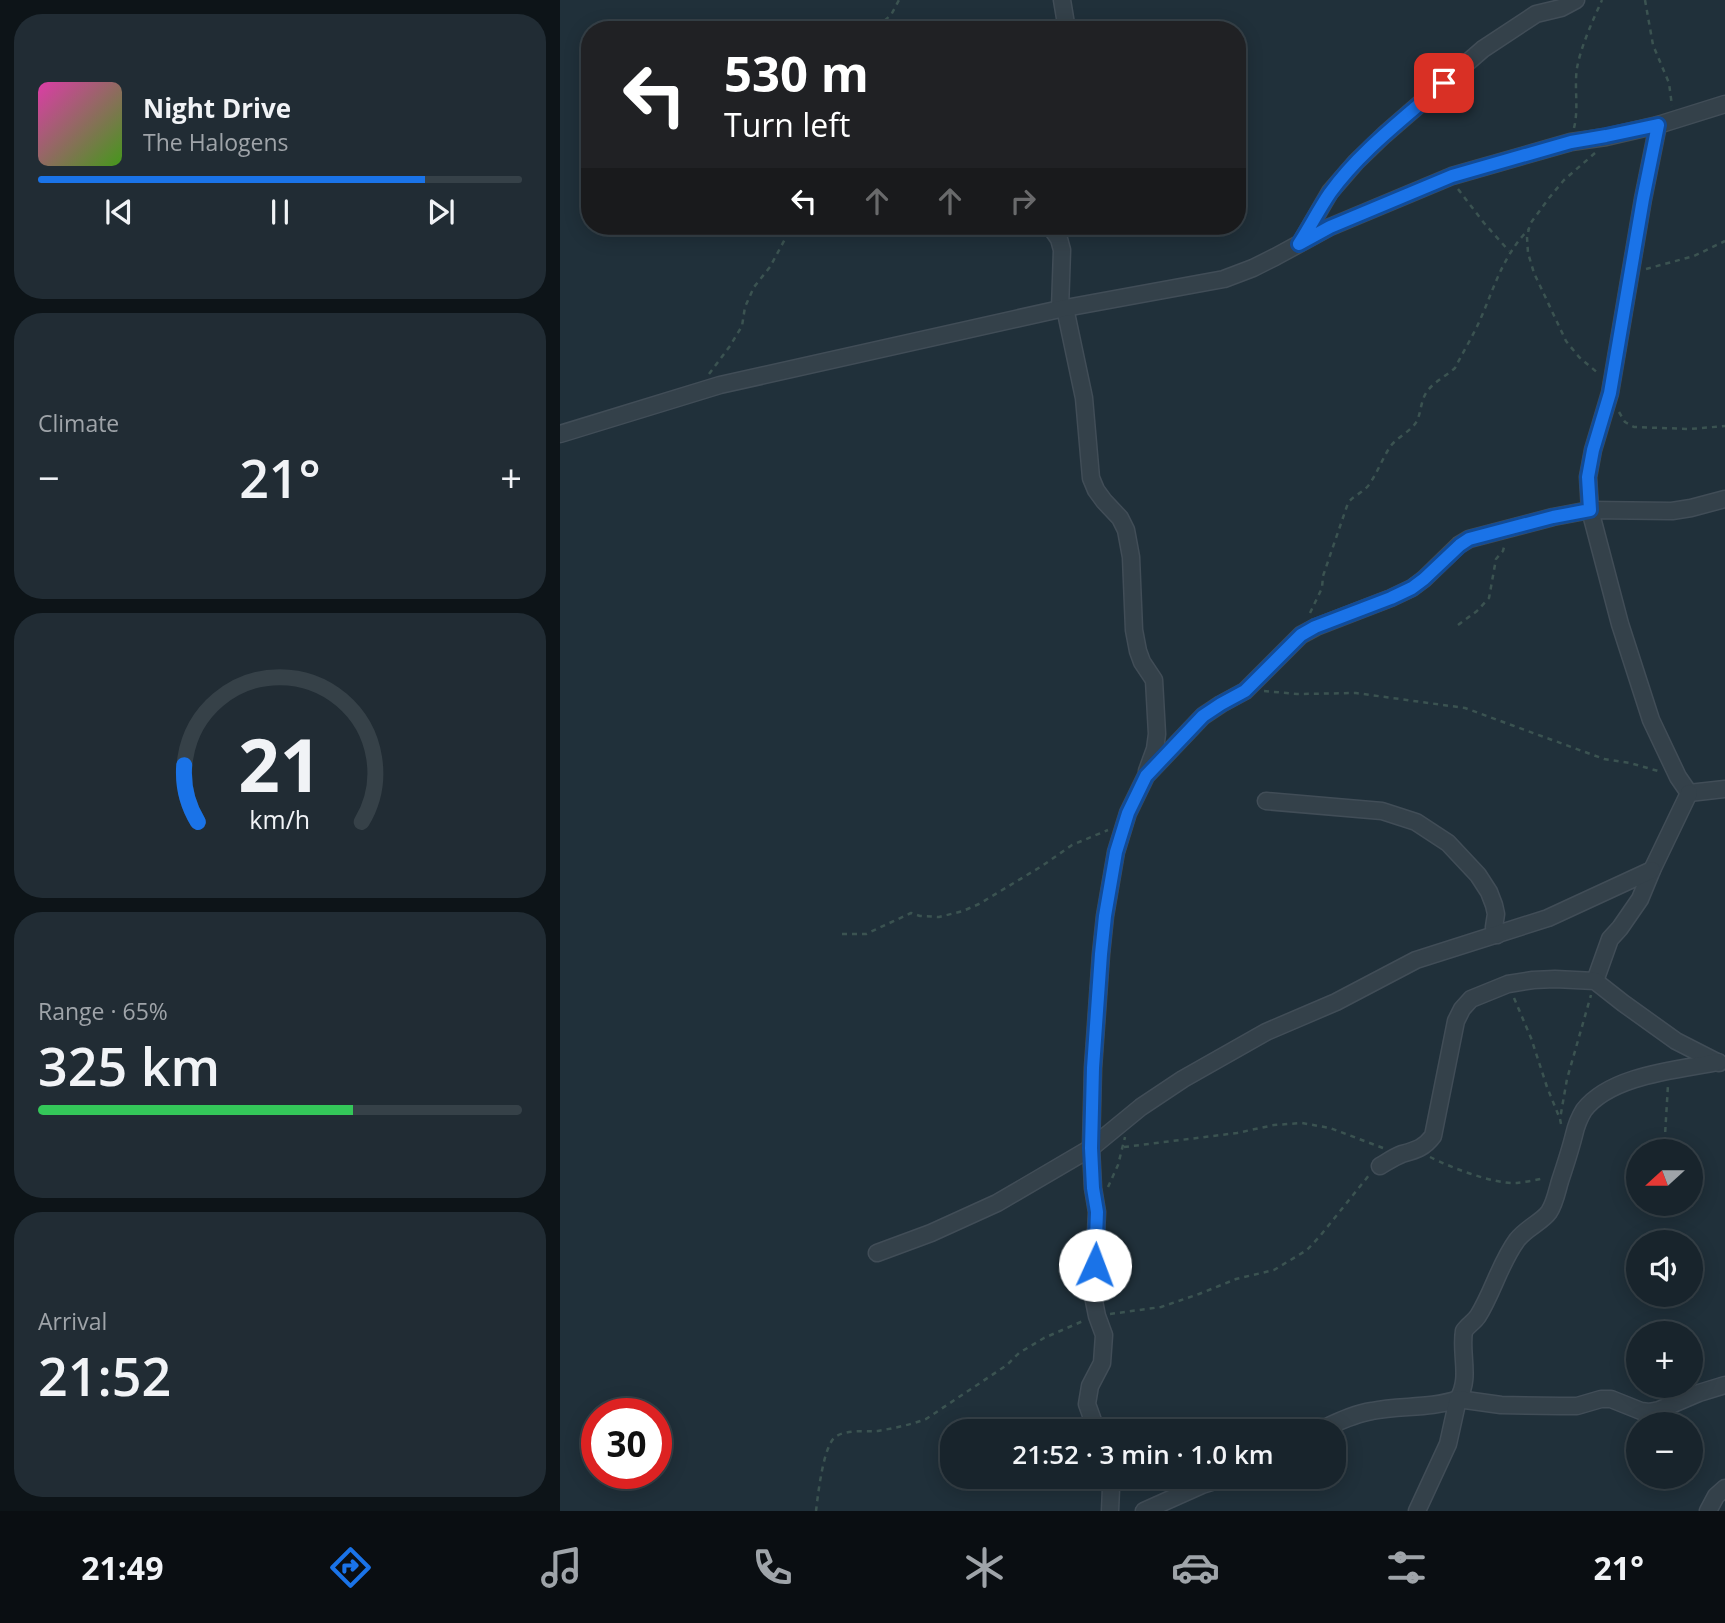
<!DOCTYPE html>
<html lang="en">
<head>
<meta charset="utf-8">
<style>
  body { margin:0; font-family:"Open Sans",sans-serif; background:#212c34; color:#f1f3f6; height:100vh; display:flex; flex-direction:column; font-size:26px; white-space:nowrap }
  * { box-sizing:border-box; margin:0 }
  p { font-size:23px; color:#9fa4a9 }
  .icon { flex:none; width:38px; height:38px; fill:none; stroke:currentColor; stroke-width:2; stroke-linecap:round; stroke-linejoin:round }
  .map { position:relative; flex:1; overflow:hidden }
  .side { display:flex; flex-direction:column; gap:14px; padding:14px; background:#0d1418; width:560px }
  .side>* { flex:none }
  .guide { position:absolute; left:21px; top:21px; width:665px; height:214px; border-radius:28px; box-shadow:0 4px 18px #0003,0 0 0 2px #364148; background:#202124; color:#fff; overflow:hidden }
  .needle { width:46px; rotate:249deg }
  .tools { position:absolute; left:1066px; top:1139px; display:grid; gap:14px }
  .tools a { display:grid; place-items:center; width:77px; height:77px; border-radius:50%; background:#18242c; box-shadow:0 4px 18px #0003,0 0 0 2px #364148; font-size:35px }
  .speed { position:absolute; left:21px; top:1398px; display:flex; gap:14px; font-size:35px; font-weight:700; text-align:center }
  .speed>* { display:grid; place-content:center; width:91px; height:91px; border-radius:50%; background:#18242c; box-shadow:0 4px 18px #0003,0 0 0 2px #364148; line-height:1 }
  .speed .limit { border:10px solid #d22; background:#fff; color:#111 }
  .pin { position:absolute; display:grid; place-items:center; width:60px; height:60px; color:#fff; margin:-30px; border-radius:14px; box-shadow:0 4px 10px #0006 }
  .me { position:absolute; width:77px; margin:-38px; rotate:2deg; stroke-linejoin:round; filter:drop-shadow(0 0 5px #0008) }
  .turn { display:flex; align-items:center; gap:24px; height:147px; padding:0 28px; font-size:32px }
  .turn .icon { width:91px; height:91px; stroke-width:2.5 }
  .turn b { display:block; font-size:49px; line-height:60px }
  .lanes { display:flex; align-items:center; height:66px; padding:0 28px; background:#0003; justify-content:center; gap:35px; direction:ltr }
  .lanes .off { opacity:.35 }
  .big { font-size:52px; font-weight:600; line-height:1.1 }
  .side .widget { flex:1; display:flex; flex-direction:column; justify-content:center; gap:10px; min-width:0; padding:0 24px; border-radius:28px; background:#212c34 }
  .side .dial { align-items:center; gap:0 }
  .dial svg { height:182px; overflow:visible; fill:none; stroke:#364148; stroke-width:7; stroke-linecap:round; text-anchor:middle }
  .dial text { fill:#f1f3f6; stroke:none }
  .song { display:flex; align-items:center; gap:21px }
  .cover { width:84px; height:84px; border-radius:10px; background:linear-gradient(135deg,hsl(320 70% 55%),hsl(100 70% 35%)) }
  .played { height:7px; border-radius:4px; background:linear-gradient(90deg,#1a73e8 80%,#364148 80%) }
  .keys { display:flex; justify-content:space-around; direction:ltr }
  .heat { display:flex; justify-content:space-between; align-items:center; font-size:38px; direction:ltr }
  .charge { height:10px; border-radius:5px; background:linear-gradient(90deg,#34c759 65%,#364148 0) }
  .trip { position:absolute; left:380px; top:1419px; width:406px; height:70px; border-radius:28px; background:#18242c; box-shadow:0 4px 18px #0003,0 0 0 2px #364148; font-weight:600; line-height:70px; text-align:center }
  .dock { display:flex; height:112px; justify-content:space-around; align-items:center; background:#0a0e12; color:#9fa4a9 }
  .dock .icon { width:49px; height:49px }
  .dock .selected { color:#1a73e8 }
  .dock b { font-size:32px; color:#f1f3f6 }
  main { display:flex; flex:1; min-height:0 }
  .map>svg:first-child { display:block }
</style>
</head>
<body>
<main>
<section class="side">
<div class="widget">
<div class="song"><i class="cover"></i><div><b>Night Drive</b><p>The Halogens</p></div></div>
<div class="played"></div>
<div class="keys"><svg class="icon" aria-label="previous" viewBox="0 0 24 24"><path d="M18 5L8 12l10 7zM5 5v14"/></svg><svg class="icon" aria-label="pause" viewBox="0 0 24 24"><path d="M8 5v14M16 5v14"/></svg><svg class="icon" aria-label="next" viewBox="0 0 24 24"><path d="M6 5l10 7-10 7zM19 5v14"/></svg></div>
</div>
<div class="widget"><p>Climate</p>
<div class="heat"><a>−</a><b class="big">21°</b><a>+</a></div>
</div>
<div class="widget dial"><svg viewBox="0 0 100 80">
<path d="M14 69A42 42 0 1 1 86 69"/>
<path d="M14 69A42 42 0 0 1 8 44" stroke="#1a73e8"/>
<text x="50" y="56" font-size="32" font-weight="700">21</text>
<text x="50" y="72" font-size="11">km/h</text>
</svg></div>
<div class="widget"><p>Range · 65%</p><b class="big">325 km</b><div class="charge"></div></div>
<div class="widget"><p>Arrival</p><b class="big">21:52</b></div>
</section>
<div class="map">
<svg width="1165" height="1511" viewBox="0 0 1165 1511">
  <rect width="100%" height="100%" fill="#20303a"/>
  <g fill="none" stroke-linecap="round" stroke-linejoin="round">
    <defs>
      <g id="minor">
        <path d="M502 0 507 30"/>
        <path d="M1098 125 1083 199 1050 393 1033 450 1028 477 1030 510 1060 624 1091 720 1118 777 1129 793"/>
        <path d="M490 226 499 239 502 250 500 309"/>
        <path d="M741 242 770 192 796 162 824 135 923 49 976 14 1001 8 1016 0"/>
        <path d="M505 308 524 398 531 478 536 490 544 501 560 518 566 530 571 557 574 630 578 651 582 662 594 680 597 734 595 749 587 771"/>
        <path d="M0 434 160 385 500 309 664 279 693 268 715 257 770 227 892 176 1011 142 1046 137 1098 125 1165 104"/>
        <path d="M1129 793 1165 789"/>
        <path d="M706 801 822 811 856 822 888 843 918 875 929 892 934 905 936 914 934 927 937 935"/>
        <path d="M1035 981 1050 939 1060 928 1080 899 1092 870 1129 793"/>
        <path d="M820 1166C827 1162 834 1157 842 1154 856 1150 864 1148 873 1136L896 1021 902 1009 911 999 948 984 973 980 995 979 1035 981 1063 1003 1116 1041 1159 1063"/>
        <path d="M317 1253 371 1233 437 1203 531 1148 581 1107 623 1079 706 1032 776 1002 856 960 988 918 1092 870"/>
        <path d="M537 1432 527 1404 530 1386 542 1363 544 1335 537 1316 533 1296 537 1212 533 1188 531 1148 533 1068 541 954 545 916 556 852 568 813 586 776 643 716 661 704 685 691 741 635 756 627 831 598 852 588 864 579 899 545 909 539 993 517 1030 510 1112 511 1131 508 1165 499"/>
        <path d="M755 1432C774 1424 792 1414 812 1411 841 1405 870 1409 898 1399 911 1378 900 1354 904 1331 908 1325 914 1322 918 1316 933 1292 940 1263 957 1240 966 1228 982 1222 989 1212 995 1203 997 1191 1000 1181 1005 1166 1010 1151 1014 1135 1016 1126 1019 1118 1024 1110 1051 1075 1117 1070 1158 1062"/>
        <path d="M549 1477 551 1488 550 1511"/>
        <path d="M584 1511 642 1485 668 1477"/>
        <path d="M857 1511 888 1444 898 1399 941 1405 1000 1406H1017L1041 1399H1051L1081 1411 1089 1412 1099 1410 1139 1393 1165 1385"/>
        <path d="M1148 1511 1156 1496 1165 1488"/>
      </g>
    </defs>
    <use href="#minor" stroke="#414d57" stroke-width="19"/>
    <g stroke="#3b5351" stroke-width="2.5" stroke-dasharray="5 5" stroke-linecap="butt">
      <path d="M1085 0 1093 45 1109 83 1112 106"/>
      <path d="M323 30 324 21 331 15 339 0"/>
      <path d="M1014 128C1019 108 1014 88 1017 68 1021 46 1033 20 1042 0"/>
      <path d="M1035 153 1004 180 989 198 970 224 967 237 968 253 974 273 1006 341 1019 357 1039 374"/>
      <path d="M898 189 924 223 949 251"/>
      <path d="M1086 269 1134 256 1165 241"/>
      <path d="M149 374 170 346 182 326 185 307 194 287 210 267 232 226"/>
      <path d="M1059 412 1065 422 1074 427 1130 429 1165 426"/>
      <path d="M750 613 762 588 763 576 788 503C793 496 802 493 808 486 817 474 822 459 830 447 836 438 848 433 855 424 861 416 860 403 866 393 873 382 885 377 895 368 903 352 913 336 920 320 935 286 942 257 969 229"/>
      <path d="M898 625 917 611 929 598 936 559 943 551 945 543"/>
      <path d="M704 691 737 694 796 693 905 708 1044 759 1070 763 1098 771"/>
      <path d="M282 934H306L351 913 360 916 379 917 403 911 419 904 482 866 512 845 548 830"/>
      <path d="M954 998 971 1038 987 1087 1000 1119"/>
      <path d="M1001 1124 1000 1119 1007 1079 1031 995"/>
      <path d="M564 1147 677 1133 714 1125 742 1123 770 1128 823 1148"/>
      <path d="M1104 1152 1108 1085"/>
      <path d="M870 1157C892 1168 933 1184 957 1183 966 1182 976 1180 985 1178"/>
      <path d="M548 1187 558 1165 565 1137"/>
      <path d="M1102 1204 1104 1212 1106 1215H1109"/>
      <path d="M550 1314 601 1307 639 1294 676 1279 714 1270 747 1250 760 1236 810 1174"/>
      <path d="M256 1511C258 1495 263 1447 275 1437 287 1429 304 1432 318 1431 334 1428 350 1425 366 1419L447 1365 459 1353 484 1338 523 1321"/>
    </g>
    <use href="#minor" stroke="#34414a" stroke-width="16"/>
  </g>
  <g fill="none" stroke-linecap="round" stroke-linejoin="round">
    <defs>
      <path id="route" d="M535 1265 537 1212 533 1188 531 1148 533 1068 541 954 545 916 556 852 568 813 586 776 643 716 661 704 685 691 741 635 755 627 831 598 852 588 864 579 900 545 909 539 993 517 1030 510 1028 477 1033 450 1050 393 1083 199 1098 125 1046 136 1011 142 892 176 770 227 739 244C750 227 759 209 770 193 801 150 845 118 884 83"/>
    </defs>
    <use href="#route" stroke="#114b97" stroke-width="18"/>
    <use href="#route" stroke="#1a73e8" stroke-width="12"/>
  </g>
</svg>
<div class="tools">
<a><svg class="needle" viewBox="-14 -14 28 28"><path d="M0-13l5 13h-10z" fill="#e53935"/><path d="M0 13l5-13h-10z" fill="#9fa4a9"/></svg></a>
<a><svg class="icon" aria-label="sound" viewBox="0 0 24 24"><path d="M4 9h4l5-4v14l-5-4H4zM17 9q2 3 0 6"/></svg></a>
<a>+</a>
<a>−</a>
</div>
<div class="speed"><div class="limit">30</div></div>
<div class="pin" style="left:884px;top:83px;background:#d93025"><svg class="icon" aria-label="arrive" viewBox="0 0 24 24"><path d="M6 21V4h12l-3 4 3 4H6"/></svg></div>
<svg class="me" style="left:535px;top:1265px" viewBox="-20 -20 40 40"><circle r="19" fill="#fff"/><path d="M0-13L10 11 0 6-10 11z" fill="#1a73e8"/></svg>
<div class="trip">21:52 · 3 min · 1.0 km</div>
<div class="guide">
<div class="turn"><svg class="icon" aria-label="left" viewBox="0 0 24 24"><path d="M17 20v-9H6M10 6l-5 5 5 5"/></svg><div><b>530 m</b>Turn left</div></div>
<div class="lanes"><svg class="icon" aria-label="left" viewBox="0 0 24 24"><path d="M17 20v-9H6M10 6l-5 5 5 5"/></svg><svg class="icon off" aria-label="ahead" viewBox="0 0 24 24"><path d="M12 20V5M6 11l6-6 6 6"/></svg><svg class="icon off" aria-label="ahead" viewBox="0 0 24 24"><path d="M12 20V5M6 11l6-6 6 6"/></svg><svg class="icon off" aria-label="right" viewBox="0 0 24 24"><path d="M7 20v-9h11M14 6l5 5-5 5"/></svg></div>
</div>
</div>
</main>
<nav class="dock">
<b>21:49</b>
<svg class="icon selected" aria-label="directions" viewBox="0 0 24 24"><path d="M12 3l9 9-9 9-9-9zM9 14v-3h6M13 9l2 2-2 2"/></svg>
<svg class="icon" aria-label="music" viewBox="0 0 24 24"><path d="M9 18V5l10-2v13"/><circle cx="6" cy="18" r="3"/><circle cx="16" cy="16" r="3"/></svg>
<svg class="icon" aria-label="phone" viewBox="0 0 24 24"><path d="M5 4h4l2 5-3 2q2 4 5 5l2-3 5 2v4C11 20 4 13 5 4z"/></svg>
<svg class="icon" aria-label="climate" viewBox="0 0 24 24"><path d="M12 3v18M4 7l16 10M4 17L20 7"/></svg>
<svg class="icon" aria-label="car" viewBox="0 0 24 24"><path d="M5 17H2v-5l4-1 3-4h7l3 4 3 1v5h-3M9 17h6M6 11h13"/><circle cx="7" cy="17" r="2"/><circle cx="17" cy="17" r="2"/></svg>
<svg class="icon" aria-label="filters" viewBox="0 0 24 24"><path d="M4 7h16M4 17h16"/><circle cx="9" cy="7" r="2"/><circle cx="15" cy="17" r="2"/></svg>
<b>21°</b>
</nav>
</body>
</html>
